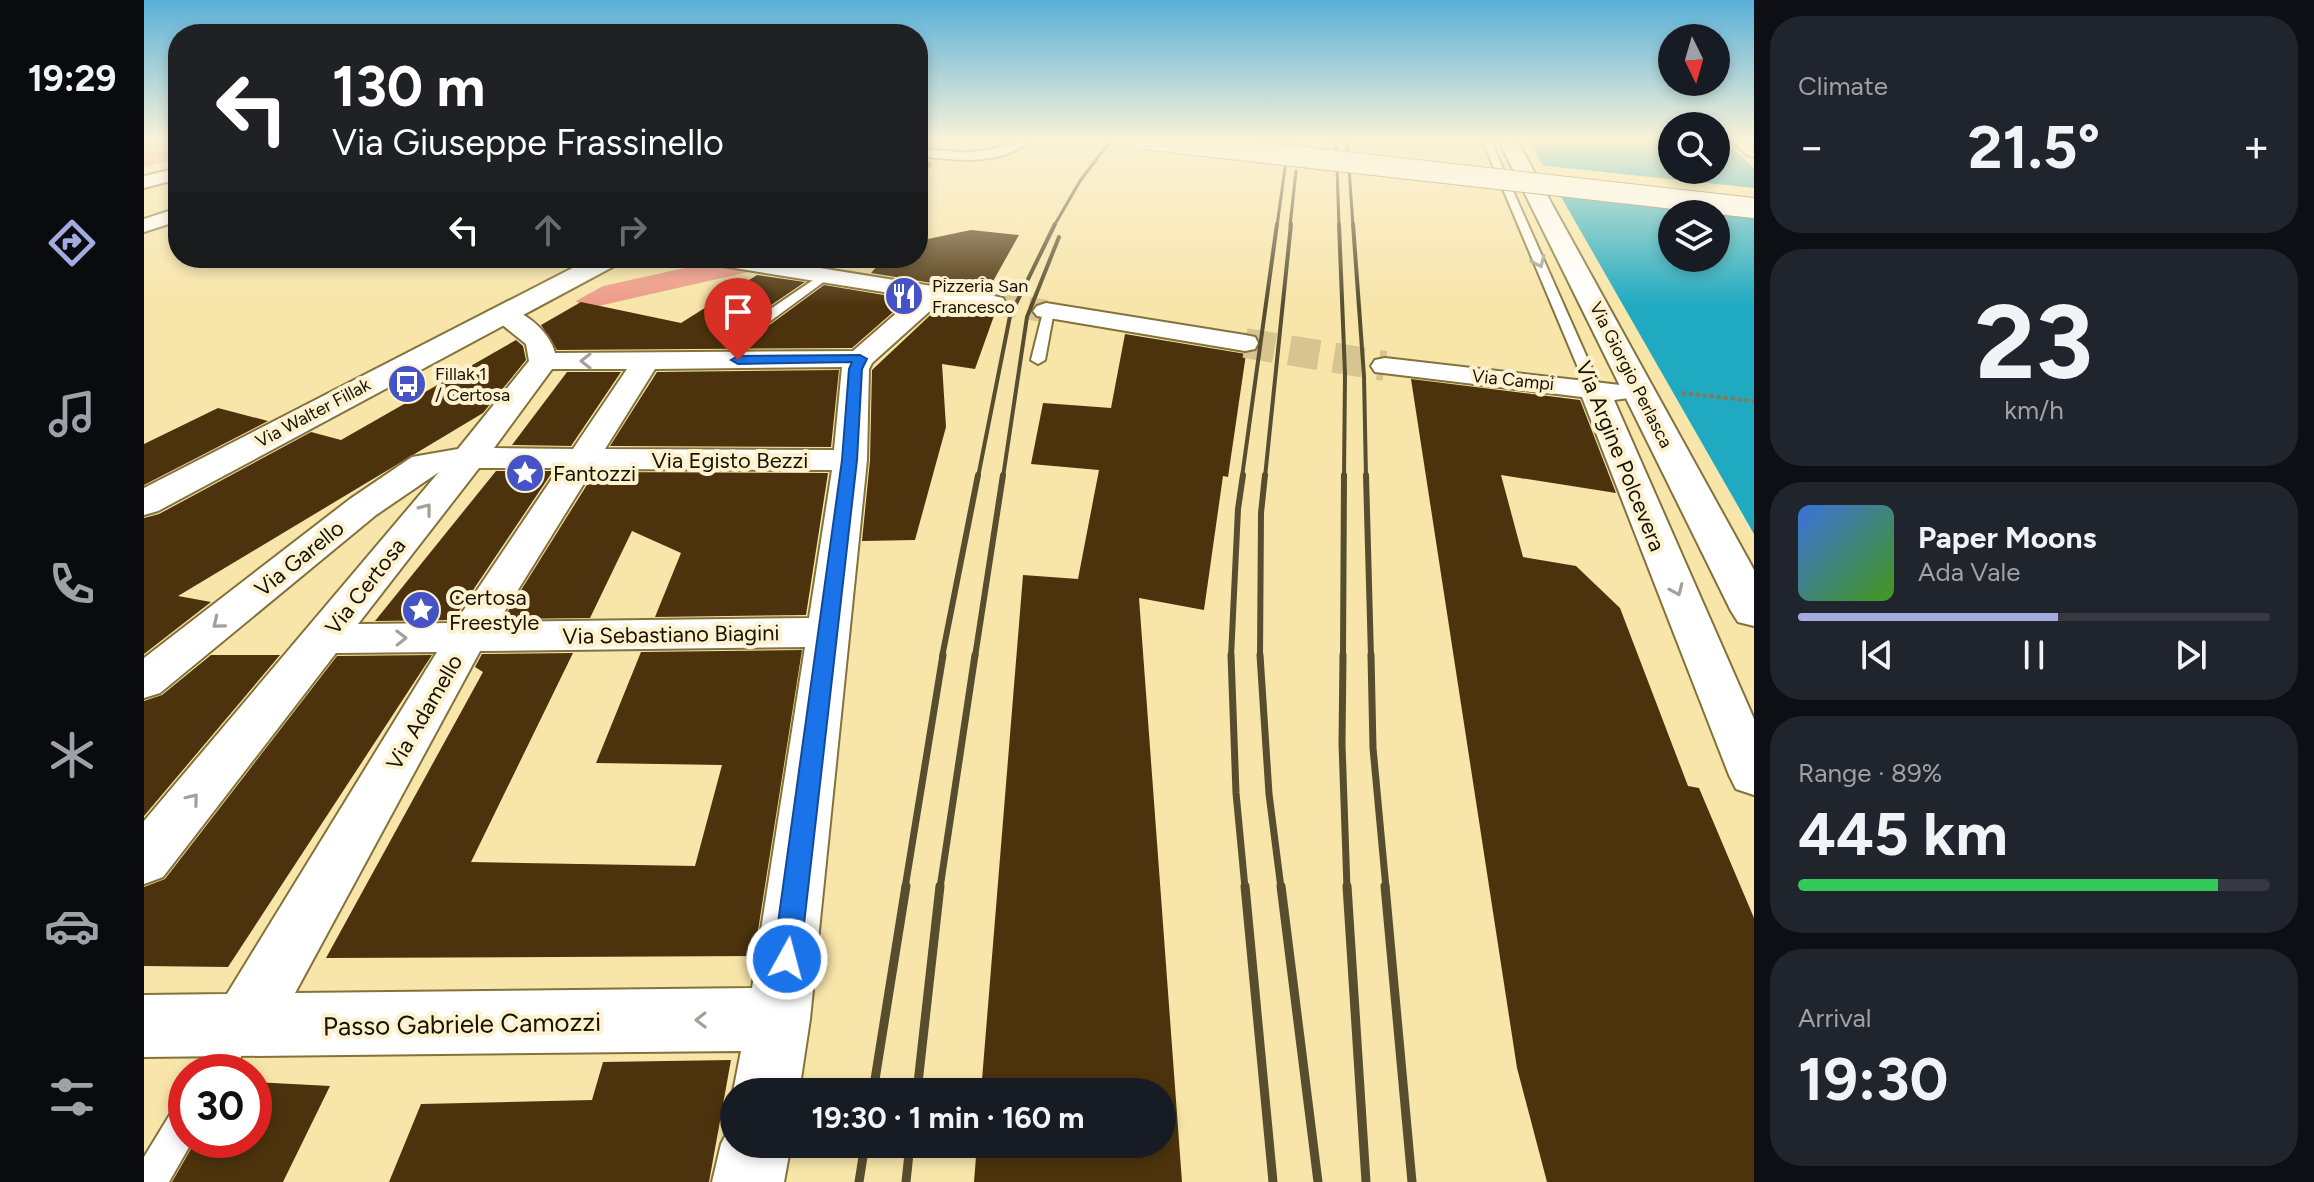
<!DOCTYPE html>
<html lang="en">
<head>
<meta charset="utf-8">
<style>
  body { margin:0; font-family:Figtree,sans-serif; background:#20242c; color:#f1f3f6; height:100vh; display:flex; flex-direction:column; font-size:30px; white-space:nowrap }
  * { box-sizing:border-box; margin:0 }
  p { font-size:26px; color:#9ea1a6 }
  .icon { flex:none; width:44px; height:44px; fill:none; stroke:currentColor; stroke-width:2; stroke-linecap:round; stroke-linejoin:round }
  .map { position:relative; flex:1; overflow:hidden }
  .sheet { display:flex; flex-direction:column; gap:16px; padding:16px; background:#0d0f14; width:560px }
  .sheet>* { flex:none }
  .top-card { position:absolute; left:24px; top:24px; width:760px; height:244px; border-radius:32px; box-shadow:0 4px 12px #0003; background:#202124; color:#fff; overflow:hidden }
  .needle { width:52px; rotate:175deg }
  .tools { position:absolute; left:1514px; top:24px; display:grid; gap:16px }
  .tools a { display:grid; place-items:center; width:72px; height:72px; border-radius:50%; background:#171b24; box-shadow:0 4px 12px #0003; font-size:40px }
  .speed { position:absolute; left:24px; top:1054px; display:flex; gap:16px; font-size:40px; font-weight:700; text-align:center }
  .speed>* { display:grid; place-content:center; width:104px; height:104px; border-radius:50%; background:#171b24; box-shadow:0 4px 12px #0003; line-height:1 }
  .speed .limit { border:12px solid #d22; background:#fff; color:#111 }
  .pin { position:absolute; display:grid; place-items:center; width:68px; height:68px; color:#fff; margin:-82px -34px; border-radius:50% 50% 50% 0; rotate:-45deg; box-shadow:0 0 8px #0007 }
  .pin .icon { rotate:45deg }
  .me { position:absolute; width:88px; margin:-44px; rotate:7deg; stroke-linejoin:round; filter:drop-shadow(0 0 6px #0008) }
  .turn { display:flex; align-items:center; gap:28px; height:168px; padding:0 32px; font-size:36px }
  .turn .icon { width:104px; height:104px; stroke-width:2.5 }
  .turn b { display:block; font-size:56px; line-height:68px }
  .lanes { display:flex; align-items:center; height:76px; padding:0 32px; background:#0003; justify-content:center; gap:40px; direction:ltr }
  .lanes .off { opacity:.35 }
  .big { font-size:60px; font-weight:700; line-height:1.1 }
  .sheet .card { flex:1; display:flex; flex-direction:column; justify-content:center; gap:12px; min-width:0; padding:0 28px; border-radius:32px; background:#20242c }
  .sheet .dial { align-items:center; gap:0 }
  .dial b { font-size:104px; line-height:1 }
  .song { display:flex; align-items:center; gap:24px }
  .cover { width:96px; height:96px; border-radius:12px; background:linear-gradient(135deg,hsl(220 70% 55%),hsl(100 70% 35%)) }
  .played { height:8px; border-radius:4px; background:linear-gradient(90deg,#a4abe1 55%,#363941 55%) }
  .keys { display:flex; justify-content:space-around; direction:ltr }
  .heat { display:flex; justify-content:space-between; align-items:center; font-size:44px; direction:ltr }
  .charge { height:12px; border-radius:6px; background:linear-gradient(90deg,#34c759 89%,#363941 0) }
  .trip { position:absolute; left:576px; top:1078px; width:456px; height:80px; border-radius:40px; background:#171b24; box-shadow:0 4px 12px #0003; font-weight:700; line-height:80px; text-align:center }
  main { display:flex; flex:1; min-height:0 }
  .tabs { display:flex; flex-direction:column; width:144px; justify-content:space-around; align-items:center; background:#090b0e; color:#9ea1a6 }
  .tabs .icon { width:56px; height:56px }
  .tabs .active { color:#a4abe1 }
  .tabs b { font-size:36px; color:#f1f3f6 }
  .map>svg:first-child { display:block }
</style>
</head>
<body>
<main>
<nav class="tabs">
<b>19:29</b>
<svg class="icon active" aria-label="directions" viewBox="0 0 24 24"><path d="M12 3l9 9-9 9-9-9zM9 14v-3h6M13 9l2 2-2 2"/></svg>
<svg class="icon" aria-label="music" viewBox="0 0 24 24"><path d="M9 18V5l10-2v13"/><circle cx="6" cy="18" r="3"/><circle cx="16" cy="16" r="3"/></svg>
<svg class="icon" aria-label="phone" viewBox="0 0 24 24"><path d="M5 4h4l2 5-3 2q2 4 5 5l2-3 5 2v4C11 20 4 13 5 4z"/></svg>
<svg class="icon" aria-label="climate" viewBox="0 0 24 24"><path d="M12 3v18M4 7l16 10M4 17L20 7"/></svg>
<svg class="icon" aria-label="car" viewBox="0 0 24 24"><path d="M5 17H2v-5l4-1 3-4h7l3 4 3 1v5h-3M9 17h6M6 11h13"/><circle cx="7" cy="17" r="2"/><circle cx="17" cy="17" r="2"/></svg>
<svg class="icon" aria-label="filters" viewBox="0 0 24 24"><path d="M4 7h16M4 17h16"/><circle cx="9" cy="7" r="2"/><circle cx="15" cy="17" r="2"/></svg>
</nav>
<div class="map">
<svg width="1610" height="1182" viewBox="0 0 1610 1182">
  <rect width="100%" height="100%" fill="#f7e5a9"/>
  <g fill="#ed9b89">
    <path d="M0 139H34V160L0 166Z"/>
    <path d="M568 262 613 270 441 309 432 301 459 286Z"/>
  </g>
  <path fill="#20aac1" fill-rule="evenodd" d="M1384 139H1528V170H1572V139H1579L1610 168V534ZM1528 214H1572V258H1528Z"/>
  <path fill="#f7e5a9" d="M1394 165 1610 188V216L1410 194Z"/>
  <g fill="#4c330d">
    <path d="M827 230 875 235 843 292 727 273 740 258H774V241Z"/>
    <path d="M613 275 661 282 598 325 597 333 600 336 612 335 680 285 764 299 708 348 413 350 397 325 437 302 537 323Z"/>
    <path d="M797 305 851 313 831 369 798 364 802 427 771 540 718 541 726 460 728 370Z"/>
    <path d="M981 334 1102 354 1084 477 1079 476 1060 610 995 598 1038 1182H830L833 1144H1018V1092H837L879 575 934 579 955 470 887 464 899 403 967 408Z"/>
    <path d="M372 340 379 346 382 360 339 413 34 596 67 602 0 654V518L15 514 167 432 197 440Z"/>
    <path d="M695 370 687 447 466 446 513 372Z"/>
    <path d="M423 372H477L427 446 368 445Z"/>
    <path d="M1267 379 1436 400 1472 493 1357 475 1379 557 1432 566 1476 608 1544 786 1555 788 1610 918V1182H1403L1373 1068Z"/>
    <path d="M74 408 124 421 0 485V444Z"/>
    <path d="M352 471H409L309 620 231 621Z"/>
    <path d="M451 472 684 473 662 615 511 617 537 553 488 531 446 618 359 619Z"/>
    <path d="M658 650 610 956 182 958 339 672 331 667 338 654 429 653 327 862 551 866 578 765 452 763 497 652Z"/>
    <path d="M67 655H136L0 816V701L18 695Z"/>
    <path d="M288 655 84 967 0 966V887L21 879 193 656Z"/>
    <path d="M587 1060 565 1182H245L277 1104 448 1100 459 1062Z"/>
    <path d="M110 1082 186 1086 139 1182H28L52 1140H110Z"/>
  </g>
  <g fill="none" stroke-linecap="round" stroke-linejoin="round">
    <path stroke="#d6c590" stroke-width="23" stroke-dasharray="23 12" stroke-linecap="butt" d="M850 303 902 311"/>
    <path stroke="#d6c590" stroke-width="30" stroke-dasharray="30 15" stroke-linecap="butt" d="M1101 343 1241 366"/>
    <defs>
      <g id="service">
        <path d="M1338 139H1346L1457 389 1455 392H1445L1443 389Z"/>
        <path d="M681 272 687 276 685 278 610 333H600V327Z"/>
        <path d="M900 308 910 311 901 360 894 364 887 360Z"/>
        <path d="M93 1018 104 1023 109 1034 89 1072H55L82 1023Z"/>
        <path d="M42 1103V1140H49L25 1182H0V1157L30 1108Z"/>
      </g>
      <path id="pedestrian" d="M872 139H887C858 167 810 160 774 156V148C805 152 845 158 872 139Z"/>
      <g id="minor">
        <path d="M774 160 782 161 785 165 782 169 774 170Z"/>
        <path d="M34 168V179L0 188V176Z"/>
        <path d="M34 208V221L0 232V219Z"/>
        <path d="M561 258H614L850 296 859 298 862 303 859 308 850 310 796 302 728 363 725 369 723 460 666 1019 655 1092H590V1095L589 1092 597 1051 0 1057V995L83 994 293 652 192 653 19 877 0 884V821L295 472 232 515 16 693 0 698V658L206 499 268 457 314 449 385 361 382 344 351 319 347 314 351 309C374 303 406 331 411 353L709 351 771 297 572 265ZM698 367 690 450 461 449 511 369ZM408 369H483L429 449 350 448ZM335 468H415L311 623 214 624ZM449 469 688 470 665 618 354 622ZM661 647 608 988 151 993 336 651Z"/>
        <path d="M902 303 1101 335 1111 337 1114 343 1111 349 1101 351 893 316 889 311 893 306Z"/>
        <path d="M1241 358 1485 386 1490 392 1485 398 1470 400 1610 719V795L1592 789 1585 775 1438 397 1231 372 1227 366 1231 360Z"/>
        <path d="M590 1119V1144H647L640 1182H568L577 1144Z"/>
      </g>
      <path id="secondary" d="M448 258H479L476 263 14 511 0 515V488Z"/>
      <g id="primary">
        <path d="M1354 139H1372L1610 570V626L1594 622 1587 611Z"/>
        <path d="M1587 139H1607L1610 157 1603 155Z"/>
      </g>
    </defs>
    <use href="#service" stroke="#83723a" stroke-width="4"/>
    <use href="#pedestrian" stroke="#83723a" stroke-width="4"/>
    <use href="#minor" stroke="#83723a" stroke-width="4"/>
    <use href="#secondary" stroke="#83723a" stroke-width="4"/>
    <use href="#primary" stroke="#83723a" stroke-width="4"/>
    <path stroke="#857953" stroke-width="4" stroke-dasharray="4 3" stroke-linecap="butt" d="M1538 393 1610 401"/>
    <use href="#service" fill="#fff" fill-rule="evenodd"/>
    <use href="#pedestrian" fill="#fff" fill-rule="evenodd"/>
    <use href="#minor" fill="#fff" fill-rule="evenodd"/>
    <use href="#secondary" fill="#fff" fill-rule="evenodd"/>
    <use href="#primary" fill="#fff" fill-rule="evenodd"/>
    <g stroke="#574d2f" stroke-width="3">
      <path d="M1192 139 1195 226"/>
      <path d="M1203 139 1209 226"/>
      <path d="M910 226 936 181 968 139"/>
      <path d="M1133 226 1145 139"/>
      <path d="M1146 226 1152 171"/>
    </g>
    <g stroke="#574d2f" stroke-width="4">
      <path d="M1195 224 1201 374 1200 477"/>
      <path d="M1209 224 1220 376 1222 477"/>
      <path d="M834 477 866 316 911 224"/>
      <path d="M859 477 883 317 915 237"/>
      <path d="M1098 477 1133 224"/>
      <path d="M1121 477 1147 224"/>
    </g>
    <g stroke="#574d2f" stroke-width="6">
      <path d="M1222 475 1227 657"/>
      <path d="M798 657 834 475"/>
      <path d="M831 657 859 475"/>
      <path d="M1087 657 1094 509 1099 475"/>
      <path d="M1116 657 1117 513 1121 475"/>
      <path d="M1199 657 1200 475"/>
    </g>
    <g stroke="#574d2f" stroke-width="7">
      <path d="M1087 655 1092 793 1101 888"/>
      <path d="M1116 655 1125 794 1137 888"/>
      <path d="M1199 655 1198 744 1203 888"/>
      <path d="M1227 655 1229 748 1242 888"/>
      <path d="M761 888 799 655"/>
      <path d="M796 888 831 655"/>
    </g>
    <g stroke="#574d2f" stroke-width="9">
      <path d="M1101 886 1129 1182"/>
      <path d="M1137 886 1174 1182"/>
      <path d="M1203 886 1222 1182"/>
      <path d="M1241 886 1268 1182"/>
      <path d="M729 1092 762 886"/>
      <path d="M773 1092 796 886"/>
      <path d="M715 1182 721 1144"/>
      <path d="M762 1182 766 1144"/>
    </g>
    <defs>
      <path id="motorway-bridge" d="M999 139 1610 208"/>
    </defs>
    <use href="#motorway-bridge" stroke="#83723a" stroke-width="22" stroke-linecap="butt"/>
    <use href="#motorway-bridge" stroke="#fff" stroke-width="20"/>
  </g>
  <defs><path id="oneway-chevron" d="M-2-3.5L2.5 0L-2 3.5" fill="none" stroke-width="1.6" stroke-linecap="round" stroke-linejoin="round" transform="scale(2)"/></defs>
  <g stroke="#a3a099">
    <use href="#oneway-chevron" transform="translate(1395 262) rotate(66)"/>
    <use href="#oneway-chevron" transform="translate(442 361) rotate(180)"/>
    <use href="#oneway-chevron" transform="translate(282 509) rotate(-52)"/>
    <use href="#oneway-chevron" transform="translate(1533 590) rotate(67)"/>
    <use href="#oneway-chevron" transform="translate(74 623) rotate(141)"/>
    <use href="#oneway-chevron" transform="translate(257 638) rotate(-1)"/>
    <use href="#oneway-chevron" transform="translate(49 799) rotate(-51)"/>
    <use href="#oneway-chevron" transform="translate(557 1020) rotate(179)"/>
  </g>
  <linearGradient id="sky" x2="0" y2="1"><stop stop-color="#58b0d8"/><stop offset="0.46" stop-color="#fbf3d8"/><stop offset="1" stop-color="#fbf3d8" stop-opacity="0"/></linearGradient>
  <rect width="1610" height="305" fill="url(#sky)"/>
  <path fill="#1a73e8" stroke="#114b97" stroke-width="2" d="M716 355 723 359 718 369 713 460 656 959 652 969 643 972 633 969 629 959 698 460 705 369 708 362 594 364 587 360 594 356Z"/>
  <defs>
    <symbol id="restaurant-disc" viewBox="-11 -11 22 22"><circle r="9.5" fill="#4553c7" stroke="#fdf2cf"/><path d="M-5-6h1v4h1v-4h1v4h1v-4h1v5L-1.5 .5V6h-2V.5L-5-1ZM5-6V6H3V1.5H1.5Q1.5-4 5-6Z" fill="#fff"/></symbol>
    <symbol id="bus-disc" viewBox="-11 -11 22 22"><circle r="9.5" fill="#4553c7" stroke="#fdf2cf"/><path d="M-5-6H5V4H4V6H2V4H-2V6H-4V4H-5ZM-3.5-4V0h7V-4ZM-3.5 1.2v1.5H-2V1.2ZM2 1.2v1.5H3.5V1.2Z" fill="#fff"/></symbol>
    <symbol id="sight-disc" viewBox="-11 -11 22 22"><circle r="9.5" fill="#4553c7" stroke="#fdf2cf"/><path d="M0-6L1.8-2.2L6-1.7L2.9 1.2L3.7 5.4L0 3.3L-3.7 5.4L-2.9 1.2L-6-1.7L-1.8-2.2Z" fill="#fff"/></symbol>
  </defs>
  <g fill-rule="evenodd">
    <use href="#restaurant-disc" x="738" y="274" width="44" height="44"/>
    <use href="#bus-disc" x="241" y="362" width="44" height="44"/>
    <use href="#sight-disc" x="359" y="451" width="44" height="44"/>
    <use href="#sight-disc" x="255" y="588" width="44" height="44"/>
  </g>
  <g text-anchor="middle" stroke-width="8" stroke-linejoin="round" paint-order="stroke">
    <g font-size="18" fill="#191200" stroke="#fdf2cf" text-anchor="start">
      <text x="788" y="292">Pizzeria San<tspan x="788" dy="21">Francesco</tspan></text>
      <text x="291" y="380">Fillak 1<tspan x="291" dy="21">/ Certosa</tspan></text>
    </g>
    <g font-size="18" fill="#191200" stroke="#fdf2cf">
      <text transform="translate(1487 375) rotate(63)" y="6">Via Giorgio Perlasca</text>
      <text transform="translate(1369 380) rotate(6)" y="6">Via Campi</text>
      <text transform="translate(169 413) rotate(-28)" y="6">Via Walter Fillak</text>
    </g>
    <g font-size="22" fill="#191200" stroke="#fdf2cf">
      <text transform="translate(1477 456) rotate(68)" y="8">Via Argine Polcevera</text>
      <text x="586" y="468">Via Egisto Bezzi</text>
      <text transform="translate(155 558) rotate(-39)" y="8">Via Garello</text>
      <text transform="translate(221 586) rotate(-52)" y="8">Via Certosa</text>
      <text transform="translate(527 634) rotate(-1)" y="8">Via Sebastiano Biagini</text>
      <text transform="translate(280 712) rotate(-60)" y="8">Via Adamello</text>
    </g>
    <g font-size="22" fill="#191200" stroke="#fdf2cf" text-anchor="start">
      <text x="409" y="481">Fantozzi</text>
      <text x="305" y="605">Certosa<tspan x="305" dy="25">Freestyle</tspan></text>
    </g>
    <g font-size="26" fill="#191200" stroke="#fdf2cf">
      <text transform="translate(318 1024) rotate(-1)" y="9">Passo Gabriele Camozzi</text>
    </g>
  </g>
</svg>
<div class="tools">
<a><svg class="needle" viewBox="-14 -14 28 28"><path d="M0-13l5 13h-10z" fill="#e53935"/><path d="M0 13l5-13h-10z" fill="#9ea1a6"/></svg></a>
<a><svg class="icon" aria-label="search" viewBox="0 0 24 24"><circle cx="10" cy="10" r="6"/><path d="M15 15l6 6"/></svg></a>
<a><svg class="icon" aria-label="layers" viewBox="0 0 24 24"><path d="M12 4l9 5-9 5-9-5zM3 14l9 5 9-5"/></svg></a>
</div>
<div class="speed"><div class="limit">30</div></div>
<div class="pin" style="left:594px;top:360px;background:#d93025"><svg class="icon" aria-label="arrive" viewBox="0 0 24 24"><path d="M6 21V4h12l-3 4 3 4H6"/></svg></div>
<svg class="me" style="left:643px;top:959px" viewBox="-20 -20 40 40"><circle r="17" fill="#1a73e8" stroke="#fff" stroke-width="3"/><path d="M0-11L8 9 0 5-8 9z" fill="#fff"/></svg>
<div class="trip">19:30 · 1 min · 160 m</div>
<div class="top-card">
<div class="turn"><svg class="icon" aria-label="left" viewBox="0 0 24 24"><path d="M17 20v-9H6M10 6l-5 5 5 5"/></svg><div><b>130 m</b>Via Giuseppe Frassinello</div></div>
<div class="lanes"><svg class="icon" aria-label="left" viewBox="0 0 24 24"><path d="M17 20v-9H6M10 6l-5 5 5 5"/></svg><svg class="icon off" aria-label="ahead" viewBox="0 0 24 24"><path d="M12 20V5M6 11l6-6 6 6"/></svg><svg class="icon off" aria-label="right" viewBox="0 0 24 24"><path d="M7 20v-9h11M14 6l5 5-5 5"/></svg></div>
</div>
</div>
<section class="sheet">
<div class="card"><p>Climate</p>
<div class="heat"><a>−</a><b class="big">21.5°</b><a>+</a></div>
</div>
<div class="card dial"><b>23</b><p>km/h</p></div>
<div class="card">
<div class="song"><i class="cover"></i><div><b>Paper Moons</b><p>Ada Vale</p></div></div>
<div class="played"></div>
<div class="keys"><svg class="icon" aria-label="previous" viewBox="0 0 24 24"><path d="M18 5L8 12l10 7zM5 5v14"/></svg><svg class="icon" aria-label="pause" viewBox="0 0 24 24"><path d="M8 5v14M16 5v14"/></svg><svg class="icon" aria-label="next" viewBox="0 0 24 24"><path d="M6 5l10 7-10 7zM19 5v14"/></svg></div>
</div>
<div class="card"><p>Range · 89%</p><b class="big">445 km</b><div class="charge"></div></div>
<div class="card"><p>Arrival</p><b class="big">19:30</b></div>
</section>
</main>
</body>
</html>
